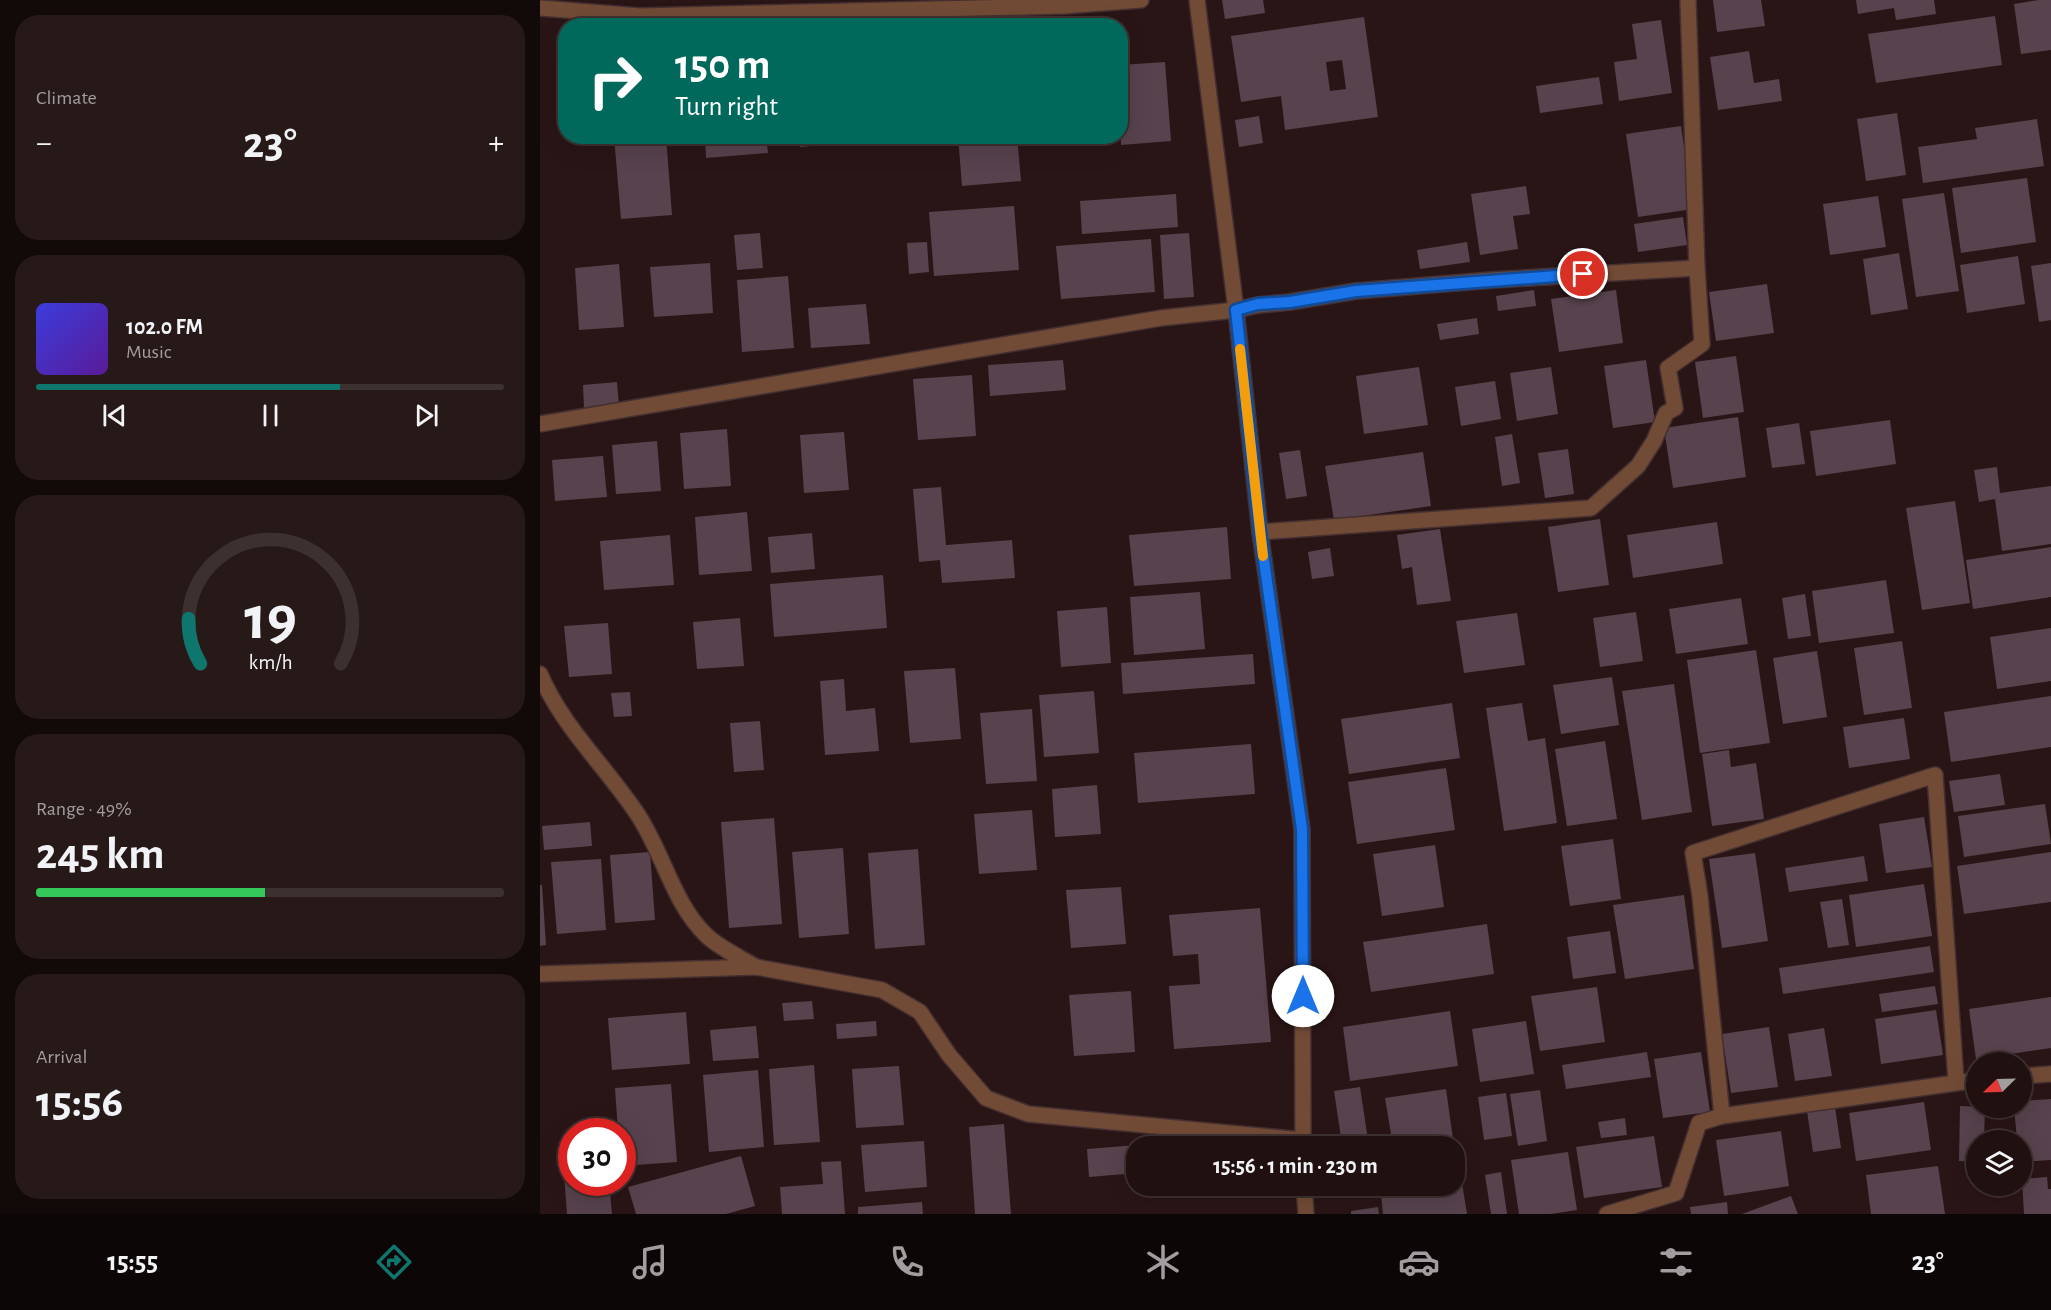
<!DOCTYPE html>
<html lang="en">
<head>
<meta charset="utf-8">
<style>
  body { margin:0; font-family:"Alegreya Sans",sans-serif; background:#281919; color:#f1f3f6; height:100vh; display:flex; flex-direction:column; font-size:22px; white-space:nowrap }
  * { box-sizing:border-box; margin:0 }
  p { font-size:20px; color:#a29d9f }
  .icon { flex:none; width:33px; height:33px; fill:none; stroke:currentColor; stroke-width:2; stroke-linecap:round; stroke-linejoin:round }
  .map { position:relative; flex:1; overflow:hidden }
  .sheet { display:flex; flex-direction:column; gap:15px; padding:15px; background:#120909; width:540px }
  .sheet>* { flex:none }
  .guide { position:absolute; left:18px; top:18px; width:570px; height:126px; border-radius:24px; box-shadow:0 6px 24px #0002,0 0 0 2px #3d3030; background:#00695c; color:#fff; overflow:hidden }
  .needle { width:39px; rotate:247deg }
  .buttons { position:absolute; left:1426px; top:1052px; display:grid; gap:12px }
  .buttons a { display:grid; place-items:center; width:66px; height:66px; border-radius:50%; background:#201010; box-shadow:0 6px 24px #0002,0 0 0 2px #3d3030; font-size:30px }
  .speed { position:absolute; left:18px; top:1118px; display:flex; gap:12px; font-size:30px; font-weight:700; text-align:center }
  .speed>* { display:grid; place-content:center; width:78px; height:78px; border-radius:50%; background:#201010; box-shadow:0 6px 24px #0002,0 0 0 2px #3d3030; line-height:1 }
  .speed .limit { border:9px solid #d22; background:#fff; color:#111 }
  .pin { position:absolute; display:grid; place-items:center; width:51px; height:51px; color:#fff; margin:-26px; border:3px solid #fff; border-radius:50%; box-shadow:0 2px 6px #0007 }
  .me { position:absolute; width:66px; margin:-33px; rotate:0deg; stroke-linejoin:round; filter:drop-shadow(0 0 4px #0008) }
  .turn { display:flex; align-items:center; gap:21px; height:126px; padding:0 18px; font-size:27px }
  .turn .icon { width:78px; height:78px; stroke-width:2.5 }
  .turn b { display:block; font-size:42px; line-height:51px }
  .big { font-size:45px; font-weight:600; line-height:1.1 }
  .sheet .card { flex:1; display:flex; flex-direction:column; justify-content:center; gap:9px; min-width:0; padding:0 21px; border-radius:24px; background:#281919 }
  .sheet .dial { align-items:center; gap:0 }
  .dial svg { height:156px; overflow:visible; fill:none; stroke:#3d3030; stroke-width:7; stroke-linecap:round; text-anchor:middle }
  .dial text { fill:#f1f3f6; stroke:none }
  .song { display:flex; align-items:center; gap:18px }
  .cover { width:72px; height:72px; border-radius:9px; background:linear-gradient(135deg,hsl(240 70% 55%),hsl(270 70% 35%)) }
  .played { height:6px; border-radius:3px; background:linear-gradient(90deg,#0f766e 65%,#3d3030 65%) }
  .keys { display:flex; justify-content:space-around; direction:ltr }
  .heat { display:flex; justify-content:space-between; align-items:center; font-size:33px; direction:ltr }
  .charge { height:9px; border-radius:4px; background:linear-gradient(90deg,#34c759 49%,#3d3030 0) }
  .trip { position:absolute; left:586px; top:1136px; width:339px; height:60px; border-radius:24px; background:#201010; box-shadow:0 6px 24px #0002,0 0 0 2px #3d3030; font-weight:600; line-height:60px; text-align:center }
  .dock { display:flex; height:96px; justify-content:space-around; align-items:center; background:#0d0606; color:#a29d9f }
  .dock .icon { width:42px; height:42px }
  .dock .selected { color:#0f766e }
  .dock b { font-size:27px; color:#f1f3f6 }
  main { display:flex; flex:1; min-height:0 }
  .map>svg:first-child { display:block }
</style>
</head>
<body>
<main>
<section class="sheet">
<div class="card"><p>Climate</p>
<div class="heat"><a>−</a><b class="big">23°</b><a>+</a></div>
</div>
<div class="card">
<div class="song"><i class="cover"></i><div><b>102.0 FM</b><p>Music</p></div></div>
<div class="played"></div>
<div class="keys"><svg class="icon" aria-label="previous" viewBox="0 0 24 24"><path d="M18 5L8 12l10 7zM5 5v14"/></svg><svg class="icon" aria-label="pause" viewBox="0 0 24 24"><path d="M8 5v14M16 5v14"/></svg><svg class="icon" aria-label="next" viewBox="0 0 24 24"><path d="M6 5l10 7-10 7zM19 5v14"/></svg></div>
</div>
<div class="card dial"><svg viewBox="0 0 100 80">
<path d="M14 69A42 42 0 1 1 86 69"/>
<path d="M14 69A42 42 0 0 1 8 46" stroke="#0f766e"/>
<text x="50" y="56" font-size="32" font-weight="700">19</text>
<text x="50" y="72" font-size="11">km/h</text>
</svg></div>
<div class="card"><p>Range · 49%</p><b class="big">245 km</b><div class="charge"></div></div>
<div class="card"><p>Arrival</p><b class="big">15:56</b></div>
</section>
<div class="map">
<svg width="1511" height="1214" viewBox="0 0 1511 1214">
  <rect width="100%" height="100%" fill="#2a1516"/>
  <g fill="#57424d" fill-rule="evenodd">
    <path d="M682 0H723L725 13 685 19Z"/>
    <path d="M1173 0H1221L1225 26 1177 32Z"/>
    <path d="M1316 0H1394L1396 14 1356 20 1354 8 1318 14Z"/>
    <path d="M1499 0H1511V50L1481 54 1474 4Z"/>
    <path d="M1455 16 1462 65 1336 83 1328 34Z"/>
    <path d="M824 17 838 117 745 130 741 96 701 102 691 36ZM802 60 806 89 790 91 786 62Z"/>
    <path d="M1121 20 1132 93 1079 101 1074 62 1097 59 1092 24Z"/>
    <path d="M1209 51 1214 83 1239 79 1242 101 1178 110 1170 57Z"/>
    <path d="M625 62 631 141 581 145 580 65Z"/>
    <path d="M1059 77 1063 104 1000 113 996 86Z"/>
    <path d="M1357 113 1366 175 1326 181 1317 119Z"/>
    <path d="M719 116 723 143 699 147 695 120Z"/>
    <path d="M1497 119 1504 166 1383 183 1378 147 1437 139 1435 128Z"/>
    <path d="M1141 126 1153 209 1098 217 1086 134Z"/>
    <path d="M74 136H126L132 215 81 219Z"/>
    <path d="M165 136H226L228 153 166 158Z"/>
    <path d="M260 136H307V143L260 147Z"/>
    <path d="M418 136H477L481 181 422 186Z"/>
    <path d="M1487 178 1496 242 1421 253 1412 188Z"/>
    <path d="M986 186 990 214 973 216 978 249 940 255 931 194Z"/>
    <path d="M1404 193 1419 291 1376 297 1362 199Z"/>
    <path d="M636 194 638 227 542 234 540 201Z"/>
    <path d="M1338 196 1346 247 1290 255 1283 204Z"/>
    <path d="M474 206 479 270 394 276 389 212Z"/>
    <path d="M1143 217 1147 245 1098 252 1094 224Z"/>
    <path d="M220 233 223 268 197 270 194 235Z"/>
    <path d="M649 233 654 297 624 299 620 235Z"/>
    <path d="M611 239 615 292 521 299 516 246Z"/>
    <path d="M387 242 389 272 369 274 367 243Z"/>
    <path d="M927 242 930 262 880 269 877 250Z"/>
    <path d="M1359 253 1368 309 1331 315 1323 259Z"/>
    <path d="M1478 256 1485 304 1427 313 1420 265Z"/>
    <path d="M170 263 173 313 114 317 110 267Z"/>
    <path d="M1511 263V320L1499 322 1491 266Z"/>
    <path d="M79 264 84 327 39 330 35 268Z"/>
    <path d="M248 276 254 348 202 352 197 280Z"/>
    <path d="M1227 284 1234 333 1176 341 1169 292Z"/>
    <path d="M994 290 996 306 958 311 956 296Z"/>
    <path d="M1076 290 1083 343 1019 352 1011 299Z"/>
    <path d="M326 304 330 344 271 348 268 308Z"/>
    <path d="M937 318 939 334 900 340 897 324Z"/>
    <path d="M1196 356 1204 412 1163 418 1155 362Z"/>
    <path d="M523 360 526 390 450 396 448 365Z"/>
    <path d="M1106 360 1115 422 1073 428 1064 366Z"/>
    <path d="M879 367 888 425 824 434 816 376Z"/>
    <path d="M1011 367 1018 414 977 421 970 373Z"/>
    <path d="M432 375 436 436 378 440 373 379Z"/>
    <path d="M955 381 961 419 921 426 915 387Z"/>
    <path d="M77 382 79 406 44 408 43 385Z"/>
    <path d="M1198 417 1206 477 1133 488 1124 428Z"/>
    <path d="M1350 420 1356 464 1276 476 1270 431Z"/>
    <path d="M1259 423 1265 464 1232 468 1226 428Z"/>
    <path d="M187 429 191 486 144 489 140 433Z"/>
    <path d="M304 432 309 490 264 493 260 435Z"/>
    <path d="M972 434 980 483 962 486 955 437Z"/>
    <path d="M117 441 121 491 76 494 72 445Z"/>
    <path d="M1028 449 1034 494 1005 498 998 453Z"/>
    <path d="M760 450 767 496 746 499 739 453Z"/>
    <path d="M883 452 891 506 794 520 785 466Z"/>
    <path d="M63 456 67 497 15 501 12 460Z"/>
    <path d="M1457 467 1460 493 1511 486V544L1462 551 1455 499 1439 502 1434 470Z"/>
    <path d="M401 487 406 545 472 540 475 578 402 583 400 560 379 562 373 489Z"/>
    <path d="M1415 501 1430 603 1382 610 1366 508Z"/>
    <path d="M207 512 212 571 159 575 155 517Z"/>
    <path d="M1060 519 1069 585 1018 592 1008 527Z"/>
    <path d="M1177 522 1183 564 1093 578 1087 535Z"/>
    <path d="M687 527 691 579 594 586 589 535Z"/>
    <path d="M900 529 911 601 877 605 872 567 862 569 857 535Z"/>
    <path d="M272 533 275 569 231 573 228 537Z"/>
    <path d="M130 535 134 585 64 590 60 541Z"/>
    <path d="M1511 547V597L1433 609 1426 560Z"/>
    <path d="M790 548 794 576 772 579 768 552Z"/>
    <path d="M343 575 347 628 234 637 230 584Z"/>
    <path d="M1346 580 1354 633 1279 643 1272 591Z"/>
    <path d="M660 592 665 649 594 655 590 597Z"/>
    <path d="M1265 594 1271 636 1248 639 1242 598Z"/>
    <path d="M1201 598 1208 644 1136 654 1129 609Z"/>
    <path d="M567 607 571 663 521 667 517 611Z"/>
    <path d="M1096 612 1103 661 1060 667 1053 618Z"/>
    <path d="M977 613 985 665 924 673 916 621Z"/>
    <path d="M200 618 204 666 157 669 153 622Z"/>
    <path d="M68 623 72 674 29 677 24 626Z"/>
    <path d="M1511 628V681L1457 689 1450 637Z"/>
    <path d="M1362 641 1372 708 1324 715 1314 648Z"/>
    <path d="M1216 650 1230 743 1160 753 1147 660Z"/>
    <path d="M1277 651 1287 717 1243 724 1233 658Z"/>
    <path d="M713 654 715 684 583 694 581 663Z"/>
    <path d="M415 668 421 739 370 743 364 671Z"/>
    <path d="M1072 677 1079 725 1021 734 1013 685Z"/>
    <path d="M304 679 306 711 335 708 339 751 285 755 280 681Z"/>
    <path d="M1134 684 1152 812 1102 820 1082 691Z"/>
    <path d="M554 691 559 753 504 757 499 695Z"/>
    <path d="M90 692 92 716 74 717 71 693Z"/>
    <path d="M1511 696V747L1411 762 1404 712Z"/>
    <path d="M912 703 920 758 809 774 801 719Z"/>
    <path d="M982 703 988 741 1005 738 1017 823 964 831 946 708Z"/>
    <path d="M492 709 497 781 446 784 440 713Z"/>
    <path d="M1364 718 1370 759 1309 768 1303 727Z"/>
    <path d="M220 721 224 770 194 772 190 723Z"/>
    <path d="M1065 741 1077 819 1027 826 1015 749Z"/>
    <path d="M711 744 715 794 598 803 594 753Z"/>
    <path d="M1189 750 1191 767 1216 763 1224 819 1172 826 1162 754Z"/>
    <path d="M906 768 915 830 817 844 808 782Z"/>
    <path d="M1460 774 1465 805 1414 812 1409 781Z"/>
    <path d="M557 785 561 834 515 837 512 789Z"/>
    <path d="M1505 804 1511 844 1424 857 1418 816Z"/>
    <path d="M492 810 497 870 439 874 434 814Z"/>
    <path d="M1384 817 1392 867 1346 873 1339 824Z"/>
    <path d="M234 818 242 924 189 928 181 822Z"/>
    <path d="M50 822 52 846 4 850 2 826Z"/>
    <path d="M1073 839 1081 899 1030 906 1021 846Z"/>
    <path d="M895 845 904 907 842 916 833 854Z"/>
    <path d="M303 848 309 934 259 938 252 852Z"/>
    <path d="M378 849 385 945 335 949 328 853Z"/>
    <path d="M110 852 115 920 75 923 70 855Z"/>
    <path d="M1511 852V902L1424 914 1417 866Z"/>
    <path d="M1215 853 1228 941 1182 948 1169 859Z"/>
    <path d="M1324 856 1328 881 1249 892 1245 868Z"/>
    <path d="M61 859 66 930 17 934 11 862Z"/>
    <path d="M1384 884 1392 936 1316 947 1309 895Z"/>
    <path d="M0 885H2L6 945 0 946Z"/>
    <path d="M581 887 586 944 531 948 526 890Z"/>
    <path d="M1144 895 1154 969 1085 979 1073 905Z"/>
    <path d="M1302 899 1309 945 1288 948 1280 902Z"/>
    <path d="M720 908 731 1042 634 1049 629 986 660 984 658 954 633 956 629 915Z"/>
    <path d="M947 924 954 974 831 992 823 942Z"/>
    <path d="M1070 931 1076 973 1033 979 1027 937Z"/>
    <path d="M1390 946 1394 972 1243 994 1239 968Z"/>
    <path d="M1395 986 1398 1004 1342 1012 1339 994Z"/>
    <path d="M1057 987 1065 1042 1000 1051 991 996Z"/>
    <path d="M591 991 595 1052 534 1056 529 995Z"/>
    <path d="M1511 997V1048L1436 1059 1429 1009Z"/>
    <path d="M272 1001 274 1019 244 1021 242 1003Z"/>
    <path d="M1396 1010 1403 1055 1341 1064 1335 1019Z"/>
    <path d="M910 1011 918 1066 810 1081 803 1027Z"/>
    <path d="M146 1012 150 1064 72 1070 68 1018Z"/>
    <path d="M336 1021 337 1036 297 1039 296 1024Z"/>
    <path d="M986 1021 994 1074 940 1082 932 1029Z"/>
    <path d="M216 1026 219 1058 173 1061 170 1030Z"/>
    <path d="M1229 1027 1238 1087 1191 1093 1182 1034Z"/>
    <path d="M1284 1028 1292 1076 1255 1081 1248 1034Z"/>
    <path d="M1107 1052 1111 1077 1026 1089 1022 1065Z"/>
    <path d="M1161 1052 1170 1112 1123 1118 1114 1059Z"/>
    <path d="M274 1065 280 1142 234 1145 229 1069Z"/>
    <path d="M359 1066 364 1125 316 1128 312 1069Z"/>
    <path d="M218 1070 224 1147 169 1152 163 1075Z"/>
    <path d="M131 1084 137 1162 82 1166V1131H78L75 1088Z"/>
    <path d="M820 1087 828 1140 802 1144 794 1091Z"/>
    <path d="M906 1089 914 1146H853L845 1098Z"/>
    <path d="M1000 1090 1007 1141 978 1146 970 1094Z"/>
    <path d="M966 1093 972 1136 944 1140 938 1097Z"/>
    <path d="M1511 1099V1160L1482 1162V1140H1477L1474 1107H1482V1101Z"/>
    <path d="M1384 1102 1391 1150 1316 1161 1309 1113Z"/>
    <path d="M1420 1106 1445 1107 1444 1140H1437V1161H1419Z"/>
    <path d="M1295 1107 1301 1148 1273 1152 1267 1111Z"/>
    <path d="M1085 1118 1087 1135 1061 1138 1058 1122Z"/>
    <path d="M464 1124 471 1214H435L429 1127Z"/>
    <path d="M1241 1131 1249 1186 1184 1196 1176 1140Z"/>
    <path d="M1114 1136 1122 1187 1044 1198 1036 1147Z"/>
    <path d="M727 1137 728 1146H633V1144Z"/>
    <path d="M384 1141 387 1187 325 1192 321 1145Z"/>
    <path d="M597 1145V1173L549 1177 547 1149Z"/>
    <path d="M1028 1152 1037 1210 1011 1214H979L971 1160Z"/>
    <path d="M201 1156 215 1206 186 1214H96L88 1187Z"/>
    <path d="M301 1161 305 1214H242L240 1187 283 1184 281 1162Z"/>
    <path d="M1398 1166 1405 1214H1331L1326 1175Z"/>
    <path d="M961 1172 967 1214H951L945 1175Z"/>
    <path d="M24 1174H32V1182H69L72 1214H27Z"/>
    <path d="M1507 1177 1508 1189H1511V1214H1484L1482 1179Z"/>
    <path d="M922 1183 927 1214H843L841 1194Z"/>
    <path d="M627 1185H687V1187L628 1191Z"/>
    <path d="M1251 1196 1258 1214H1202Z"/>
    <path d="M382 1202 383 1214H318V1207Z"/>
    <path d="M1187 1202 1188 1214H1151L1150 1207Z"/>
    <path d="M838 1207 839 1214H811V1211Z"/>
  </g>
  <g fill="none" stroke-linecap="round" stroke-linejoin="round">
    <defs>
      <g id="minor">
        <path d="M657 0 696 310 720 532 762 829 763 1146"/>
        <path d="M0 8 100 16 524 6 601 0"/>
        <path d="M0 424 621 318 696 310 718 305 750 302 816 291 952 280 1157 268"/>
        <path d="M720 532 1051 508 1098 466 1114 441 1126 413 1135 408 1128 368 1162 344 1157 268 1148 0"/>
        <path d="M0 674C22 726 65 766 96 812 123 851 132 902 166 935 178 947 201 958 216 967"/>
        <path d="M0 974 216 967 342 990 380 1012 409 1055 446 1098 488 1114 763 1140"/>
        <path d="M1482 1076 1511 1074"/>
        <path d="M1182 1116 1160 896 1153 853 1395 775 1416 1081"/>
        <path d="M764 1185 766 1214"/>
        <path d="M1067 1214 1136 1193 1159 1123 1182 1116 1437 1080"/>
      </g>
    </defs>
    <use href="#minor" stroke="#453031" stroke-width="18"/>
    <use href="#minor" stroke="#724b36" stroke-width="15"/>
  </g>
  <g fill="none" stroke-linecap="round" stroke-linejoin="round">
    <defs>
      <path id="route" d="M763 996 762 829 720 532 696 310 718 304 750 302 816 291 1043 274"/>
    </defs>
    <use href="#route" stroke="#114b97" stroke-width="15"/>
    <use href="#route" stroke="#1a73e8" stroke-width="10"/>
    <path stroke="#f59e0b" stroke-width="10" d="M700 349 723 556"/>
  </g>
</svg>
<div class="buttons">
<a><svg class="needle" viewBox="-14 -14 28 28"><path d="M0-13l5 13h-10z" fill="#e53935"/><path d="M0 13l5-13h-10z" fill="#a29d9f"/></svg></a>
<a><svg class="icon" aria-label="layers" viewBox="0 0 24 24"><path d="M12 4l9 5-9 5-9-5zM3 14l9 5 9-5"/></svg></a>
</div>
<div class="speed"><div class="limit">30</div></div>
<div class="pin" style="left:1043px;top:274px;background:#d93025"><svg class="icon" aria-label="arrive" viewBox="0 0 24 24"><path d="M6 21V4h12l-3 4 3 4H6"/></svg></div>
<svg class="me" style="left:763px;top:996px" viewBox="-20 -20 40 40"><circle r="19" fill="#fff"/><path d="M0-13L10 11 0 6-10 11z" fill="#1a73e8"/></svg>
<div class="trip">15:56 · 1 min · 230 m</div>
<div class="guide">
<div class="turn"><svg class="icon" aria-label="right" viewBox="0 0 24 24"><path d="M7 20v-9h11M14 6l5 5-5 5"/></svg><div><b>150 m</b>Turn right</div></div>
</div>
</div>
</main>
<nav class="dock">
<b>15:55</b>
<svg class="icon selected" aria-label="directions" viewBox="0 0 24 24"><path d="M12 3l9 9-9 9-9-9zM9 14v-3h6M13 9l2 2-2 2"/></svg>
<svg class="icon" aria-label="music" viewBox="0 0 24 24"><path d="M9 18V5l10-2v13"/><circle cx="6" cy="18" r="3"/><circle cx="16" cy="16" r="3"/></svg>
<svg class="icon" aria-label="phone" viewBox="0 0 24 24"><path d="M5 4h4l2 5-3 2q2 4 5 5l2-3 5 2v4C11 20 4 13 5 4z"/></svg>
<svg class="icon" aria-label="climate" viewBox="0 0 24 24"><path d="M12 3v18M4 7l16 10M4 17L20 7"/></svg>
<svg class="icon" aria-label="car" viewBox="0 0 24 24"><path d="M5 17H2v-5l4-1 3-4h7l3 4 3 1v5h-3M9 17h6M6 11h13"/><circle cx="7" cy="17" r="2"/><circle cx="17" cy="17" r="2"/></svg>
<svg class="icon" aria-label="filters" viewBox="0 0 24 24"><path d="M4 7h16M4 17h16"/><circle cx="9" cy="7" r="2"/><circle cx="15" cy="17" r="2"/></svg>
<b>23°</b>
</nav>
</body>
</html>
